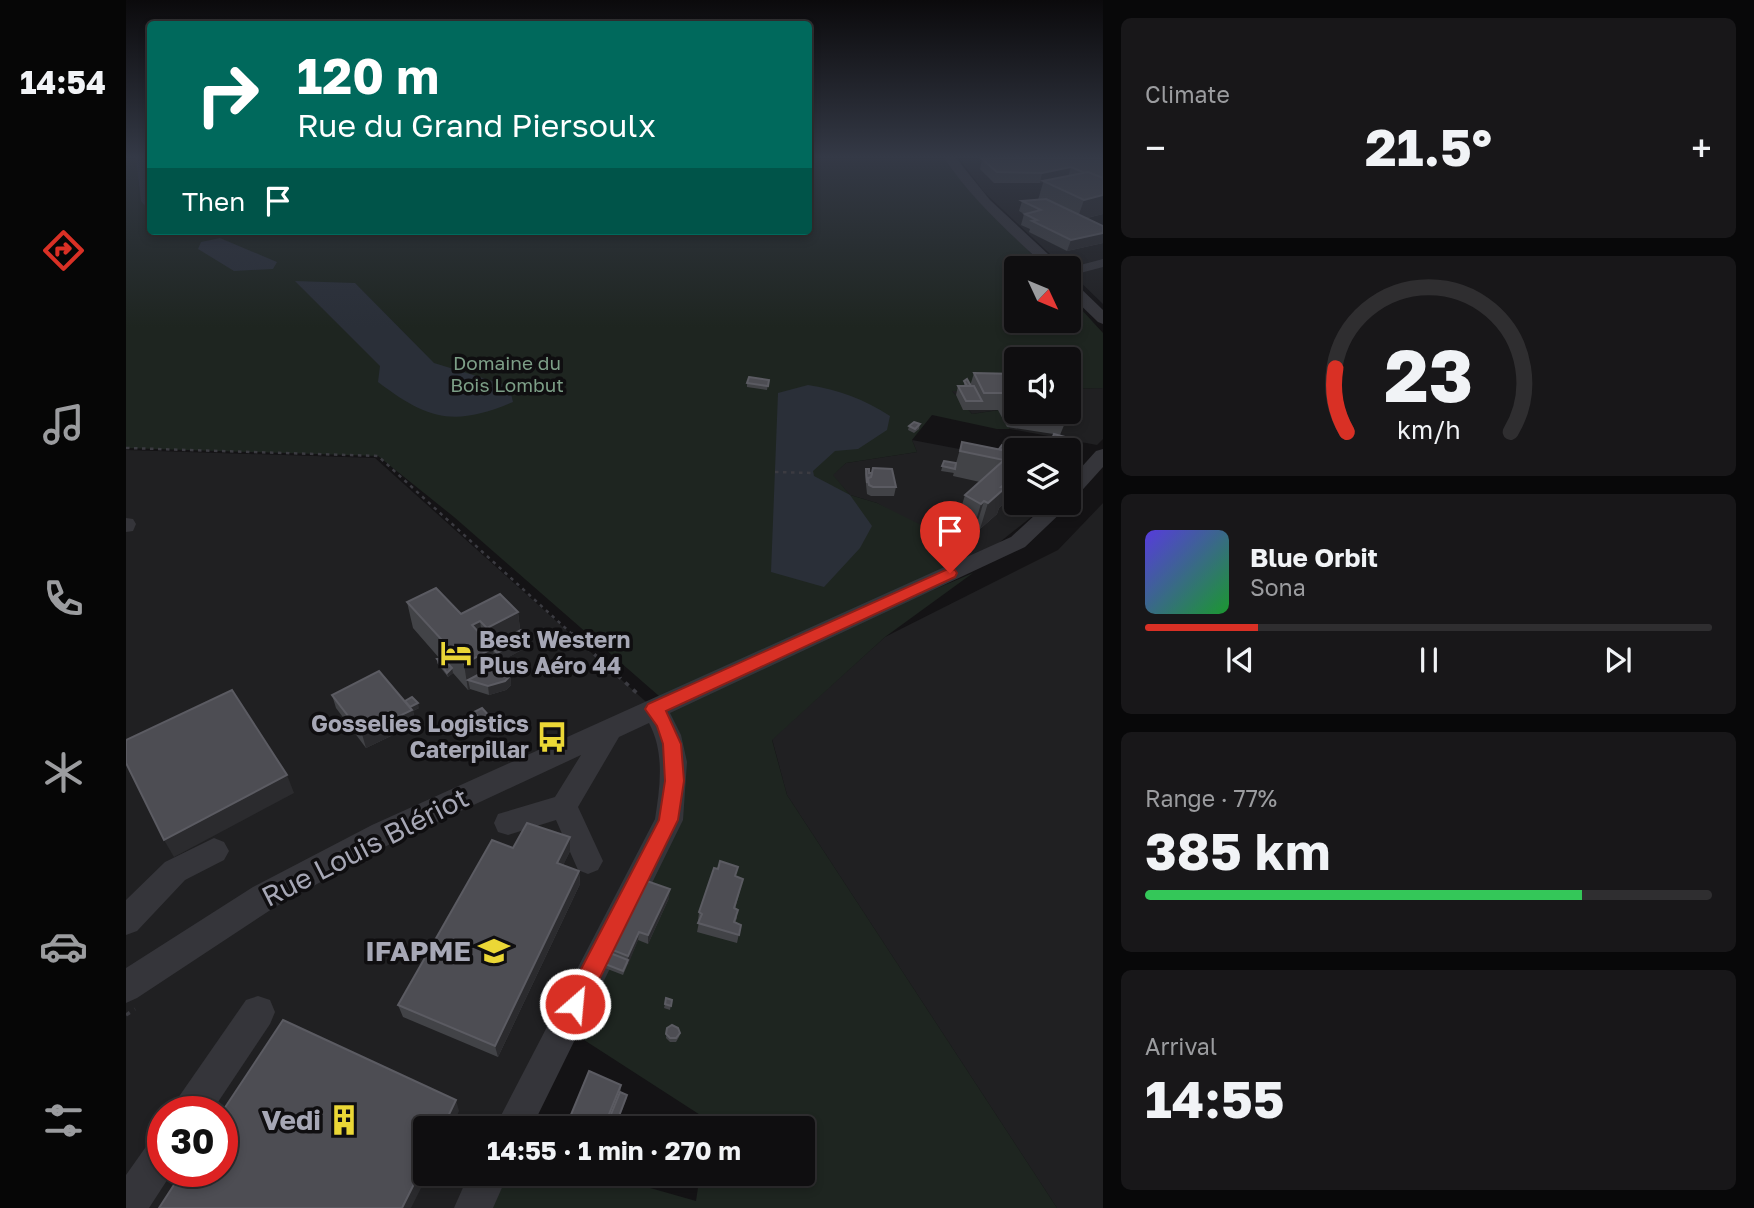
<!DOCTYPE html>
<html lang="en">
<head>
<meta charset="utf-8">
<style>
  body { margin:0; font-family:"Golos Text",sans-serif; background:#181719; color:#f1f3f6; height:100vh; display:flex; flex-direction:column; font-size:26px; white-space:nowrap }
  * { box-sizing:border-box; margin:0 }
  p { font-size:23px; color:#9b9c9f }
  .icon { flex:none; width:38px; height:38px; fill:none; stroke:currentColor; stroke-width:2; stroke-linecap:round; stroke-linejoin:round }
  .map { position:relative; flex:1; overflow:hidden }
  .sheet { display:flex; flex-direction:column; gap:18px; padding:18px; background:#080809; width:651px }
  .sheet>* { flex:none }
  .hud { position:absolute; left:21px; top:21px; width:665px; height:214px; border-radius:7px; box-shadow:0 4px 10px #0003,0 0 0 2px #2f2e30; background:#00695c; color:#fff; overflow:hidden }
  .needle { width:46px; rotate:134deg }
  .controls { position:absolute; left:878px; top:256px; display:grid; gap:14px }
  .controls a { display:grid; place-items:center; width:77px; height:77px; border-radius:7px; background:#0f0e10; box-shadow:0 4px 10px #0003,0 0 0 2px #2f2e30; font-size:35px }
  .speed { position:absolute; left:21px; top:1096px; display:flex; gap:14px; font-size:35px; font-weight:700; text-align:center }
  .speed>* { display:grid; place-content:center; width:91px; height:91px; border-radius:50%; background:#0f0e10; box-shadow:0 4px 10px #0003,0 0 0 2px #2f2e30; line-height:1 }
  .speed .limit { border:10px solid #d22; background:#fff; color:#111 }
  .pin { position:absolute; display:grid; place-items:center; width:60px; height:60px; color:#fff; margin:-72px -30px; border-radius:50% 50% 50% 0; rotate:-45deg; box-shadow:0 0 7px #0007 }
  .pin .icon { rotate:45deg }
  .me { position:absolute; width:77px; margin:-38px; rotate:27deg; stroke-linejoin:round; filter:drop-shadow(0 0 5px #0008) }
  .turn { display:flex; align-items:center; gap:24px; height:147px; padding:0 35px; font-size:32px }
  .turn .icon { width:91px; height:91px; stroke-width:2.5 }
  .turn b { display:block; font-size:49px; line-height:60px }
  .then { display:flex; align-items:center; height:66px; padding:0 35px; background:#0003; gap:14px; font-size:26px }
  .big { font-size:52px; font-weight:700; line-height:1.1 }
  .sheet .card { flex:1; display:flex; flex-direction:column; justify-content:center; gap:10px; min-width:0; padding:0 24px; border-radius:10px; background:#181719 }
  .sheet .dial { align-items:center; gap:0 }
  .dial svg { height:182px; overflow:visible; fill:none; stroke:#2f2e30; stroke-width:7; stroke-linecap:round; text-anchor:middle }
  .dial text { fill:#f1f3f6; stroke:none }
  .song { display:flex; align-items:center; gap:21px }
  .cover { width:84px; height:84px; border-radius:10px; background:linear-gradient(135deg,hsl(250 70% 55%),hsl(130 70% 35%)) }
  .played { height:7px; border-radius:4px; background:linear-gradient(90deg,#d93025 20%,#2f2e30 20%) }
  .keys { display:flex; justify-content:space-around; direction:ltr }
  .heat { display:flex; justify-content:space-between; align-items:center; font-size:38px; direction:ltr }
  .charge { height:10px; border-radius:5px; background:linear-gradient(90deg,#34c759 77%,#2f2e30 0) }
  .trip { position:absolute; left:287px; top:1116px; width:402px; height:70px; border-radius:7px; background:#0f0e10; box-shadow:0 4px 10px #0003,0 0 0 2px #2f2e30; font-weight:700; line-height:70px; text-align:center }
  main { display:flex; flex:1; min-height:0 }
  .dock { display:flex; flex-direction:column; width:126px; justify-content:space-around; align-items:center; background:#060606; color:#9b9c9f }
  .dock .icon { width:49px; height:49px }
  .dock .active { color:#d93025 }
  .dock b { font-size:32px; color:#f1f3f6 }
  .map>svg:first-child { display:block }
</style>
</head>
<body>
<main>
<nav class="dock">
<b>14:54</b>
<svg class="icon active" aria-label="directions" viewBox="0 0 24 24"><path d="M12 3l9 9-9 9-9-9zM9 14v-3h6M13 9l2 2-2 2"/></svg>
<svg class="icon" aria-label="music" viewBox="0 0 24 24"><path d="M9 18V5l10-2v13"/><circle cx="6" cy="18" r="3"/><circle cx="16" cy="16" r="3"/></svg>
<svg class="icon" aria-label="phone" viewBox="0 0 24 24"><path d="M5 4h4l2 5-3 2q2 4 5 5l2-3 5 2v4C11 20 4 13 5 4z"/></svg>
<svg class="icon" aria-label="climate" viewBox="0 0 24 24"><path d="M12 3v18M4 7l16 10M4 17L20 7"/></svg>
<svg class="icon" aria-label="car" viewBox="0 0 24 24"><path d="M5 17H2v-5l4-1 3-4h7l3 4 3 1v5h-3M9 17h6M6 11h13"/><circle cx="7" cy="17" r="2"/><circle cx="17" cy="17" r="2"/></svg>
<svg class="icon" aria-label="filters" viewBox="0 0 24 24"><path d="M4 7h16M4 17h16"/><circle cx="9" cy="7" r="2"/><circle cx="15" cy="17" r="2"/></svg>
</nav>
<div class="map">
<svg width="977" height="1208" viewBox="0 0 977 1208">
  <rect width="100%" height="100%" fill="#141315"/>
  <g fill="#202022" fill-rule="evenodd">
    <path d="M833 158H977V304L943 271V268H939L858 192Z"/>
    <path d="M977 388V439L971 445 884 429 873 410 846 414 825 390 891 389V411H943V389Z"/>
    <path d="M786 440 891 460V502H924L849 562 751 503 724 495 706 475 720 463 791 452Z"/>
    <path d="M0 450 249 458 528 709 549 781 386 1129H299V1174H363L347 1208H0ZM37 1111H96V1171H37Z"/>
    <path d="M977 503V1208H931L661 795 646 739 759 637 932 550Z"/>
  </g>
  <path fill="#1e2520" d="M0 158H24V231H682L683 158H832L849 191 918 268H891V320H943V296L977 333V388L943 389V359H891V389L826 391 846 414 873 410 884 429H871L806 415 786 440 791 452 720 463 707 475 724 495 751 503 797 526 849 562 584 685 847 573 759 637 646 740 661 795 931 1208H359L378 1174H475L570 1201 574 1174H677V1129H581L582 1120 438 1027 543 820 541 703 328 517 252 456 0 448Z"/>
  <g fill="#2a2f38">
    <path d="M10 158H20L24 165V212L15 201Z"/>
    <path d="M94 238 151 262 147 269 108 271 72 249 75 242Z"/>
    <path d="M169 281 229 283 308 363 383 386 387 402C328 427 302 420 252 382L254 366Z"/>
    <path d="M682 385C713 390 738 399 764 416L761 430 732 449 709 451 687 471 688 476 724 495 746 526 734 548 698 587 645 572 652 393Z"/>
  </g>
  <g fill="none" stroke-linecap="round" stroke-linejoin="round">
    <g stroke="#3b3b41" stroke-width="2.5" stroke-dasharray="3.5 4.5" stroke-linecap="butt">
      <path d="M0 448 252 456 447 635"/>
      <path d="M649 472 687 473"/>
    </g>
    <g stroke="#3b3b41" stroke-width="3.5" stroke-dasharray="4.5 6" stroke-linecap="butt">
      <path d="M445 633 513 695"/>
      <path d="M0 1015 9 1009"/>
    </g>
    <g fill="#35353a" fill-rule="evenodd">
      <path d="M818 158H830L864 200 937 268H921C884 233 847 201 818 158Z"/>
      <path d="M977 259V267L943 276V268Z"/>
      <path d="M943 281 948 282 977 310V324L972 322 943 294Z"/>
      <path d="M977 449V467L950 497 943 499V481L970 451Z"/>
      <path d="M943 499 945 502 942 506 899 547 544 713 555 735 561 762 557 820 405 1129H368L529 819C534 787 539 753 523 723L493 737 452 807 477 861 472 870 462 874 452 870 430 820 382 835 372 832 368 823 372 814 429 797 455 755 266 843 149 907 11 998 0 1003V968L127 887 246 825 885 537 923 502H943Z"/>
      <path d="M0 518 7 519 10 524 7 531 0 532Z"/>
      <path d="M88 838 98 842 103 851 98 860 59 880 11 931 0 935V900L39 862Z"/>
      <path d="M132 996 144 1000 149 1012 144 1024 86 1111H47L52 1098 120 1000Z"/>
      <path d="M37 1136V1171H47L23 1208H0V1175L24 1141Z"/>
      <path d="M343 1174H382L367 1208H328Z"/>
    </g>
  </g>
  <g fill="#424347">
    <path d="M977 158V214L961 218 977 226V243L941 251 903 232 904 229 895 225 898 214 893 211 896 201 912 200 917 183H868L854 169 856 159Z"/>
    <path d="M848 373 941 418 934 435 881 427 872 410H837L830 395 832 386H838V381L844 386Z"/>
    <path d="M643 380 641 390 621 387V383Z"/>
    <path d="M794 424 793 429 788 433 782 430 783 426Z"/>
    <path d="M836 442 873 449 891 450V502H904L901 506 880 499 879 503 873 508 871 514 854 529 850 527 847 530 831 521 839 495 854 482 827 476 828 472V473L815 471 818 461 830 463Z"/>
    <path d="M740 469 743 473 770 487 768 496H745L741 494 739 474Z"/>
    <path d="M281 602 335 614 392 612 394 630 403 646 377 660 384 665 385 685 380 690 363 695 344 689 342 690 327 673 322 677 311 663V659H314L287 628Z"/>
    <path d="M206 695 279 701 293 708 287 711 290 724 240 748 210 708Z"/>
    <path d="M348 712 366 722 358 727 348 717Z"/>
    <path d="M387 848 444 851 437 865 453 871 454 884 372 1057 277 1017 272 1005Z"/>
    <path d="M611 876 615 887 609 909 611 918 609 923 615 925 611 943 571 932 573 922 572 921 573 912Z"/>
    <path d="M543 898 522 944 512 940 497 975 479 968V964L484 953V949Z"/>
    <path d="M546 1000 544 1010 538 1008 539 1004Z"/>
    <path d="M541 1028 554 1033 553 1037 550 1042H544L540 1038Z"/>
    <path d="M485 1174H505L502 1182Z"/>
  </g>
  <g fill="#2b2b2e">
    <path d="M945 167 942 177 917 181V183H914L916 173Z"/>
    <path d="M977 195V214L951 220 958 200Z"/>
    <path d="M977 233V243L941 251 945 240Z"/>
    <path d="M889 473 879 503 873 508 871 514 854 529 862 503 875 487Z"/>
    <path d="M858 501 850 527 847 530 855 504Z"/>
    <path d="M392 612 395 638 367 648 370 675 342 680 344 689 342 690 338 664 364 650 361 628Z"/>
    <path d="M354 621 358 648 346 625Z"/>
    <path d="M403 637V646L372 663 371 653Z"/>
    <path d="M384 665 385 685 380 690 363 695 362 686Z"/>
    <path d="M326 668 327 673 322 677 321 673Z"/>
    <path d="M292 703 293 708 287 711 290 724 240 748 236 734Z"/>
    <path d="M365 718 366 722 358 727 357 722Z"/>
    <path d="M161 775 168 793 48 857 38 840Z"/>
    <path d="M444 837V851L432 876 431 863Z"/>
    <path d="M453 871 454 884 372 1057 369 1046Z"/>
    <path d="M544 889 543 898 522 944V935Z"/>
    <path d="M513 932 512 940 502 965V956Z"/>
    <path d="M495 1085V1092L480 1129H477Z"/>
    <path d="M501 1095V1098L489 1129H488Z"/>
    <path d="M330 1100 333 1111 325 1129H316Z"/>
    <path d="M299 1162V1174H302L285 1208H276Z"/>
  </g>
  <g fill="#4d4d53" stroke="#5b5b62" stroke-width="2">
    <path d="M875 158H977V178L962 172 959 173 945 167 916 173 871 172 856 159Z"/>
    <path d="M962 172 977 178V195L958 200 917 181Z"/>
    <path d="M920 199 977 226V233L945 240 906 221 911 220 899 214 915 210 896 201Z"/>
    <path d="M848 373 891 374V411L887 410 877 393H858Z"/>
    <path d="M623 377 643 380 642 386 621 383Z"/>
    <path d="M841 379 845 386H841L838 381Z"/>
    <path d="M832 386H848L856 401H840Z"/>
    <path d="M893 411H937L941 418Z"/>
    <path d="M788 422 794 424 789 429 783 426Z"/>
    <path d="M928 434 939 437 938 441 926 439Z"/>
    <path d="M930 439 948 446 943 451V450H936V449L924 445Z"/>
    <path d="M836 442 891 453V474L889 473 886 476 888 477 875 487 879 488 862 503 858 501 855 504 839 495 878 460 834 451Z"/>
    <path d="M919 443 936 449 935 450H914Z"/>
    <path d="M876 445 891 450V453L873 449Z"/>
    <path d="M818 461 830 463 829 469 816 466Z"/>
    <path d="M747 468 766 469 770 487H747L743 485 742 478 745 477Z"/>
    <path d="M740 469H743V473H746L745 477 742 478 741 483Z"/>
    <path d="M310 588 335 614 374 594 392 612 361 628 354 621 346 625 367 648 338 664 281 602Z"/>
    <path d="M395 630 403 637 371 653 365 646Z"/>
    <path d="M317 658 326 668 321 673 311 659Z"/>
    <path d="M368 659 379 660 384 665V676L379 681 362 686 342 680 369 666Z"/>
    <path d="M253 671 286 710 236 734 206 695Z"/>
    <path d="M106 690 161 775 38 840 0 763V740Z"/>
    <path d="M286 697 292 703 284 707 279 701Z"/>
    <path d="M356 708 365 718 357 722 348 712Z"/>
    <path d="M401 823 444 837 431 863 453 871 369 1046 272 1005 366 840 387 848Z"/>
    <path d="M594 861 612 867 609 876 617 879 608 908 612 910 608 922 615 925 613 935 572 923 576 914 573 912 588 868 592 869Z"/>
    <path d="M515 879 544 889 522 935 513 932 502 956 484 949Z"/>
    <path d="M484 953 502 960 497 971 479 964Z"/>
    <path d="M540 998 546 1000 545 1006 539 1004Z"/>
    <path d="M157 1020 330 1100 316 1129H299V1162L276 1208H33L57 1171H96V1112Z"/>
    <path d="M546 1025 552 1028 554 1033 550 1038H544L540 1034 541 1028Z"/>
    <path d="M463 1071 495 1085 477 1129H435L438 1120 442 1122Z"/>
    <path d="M494 1092 501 1095 488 1129H479Z"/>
  </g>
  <linearGradient id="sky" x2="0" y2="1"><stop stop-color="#0b0a0c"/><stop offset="0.48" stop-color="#343946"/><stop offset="1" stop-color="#343946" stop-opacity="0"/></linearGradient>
  <rect width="977" height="327" fill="url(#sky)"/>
  <path fill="#d93025" stroke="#8d1f18" stroke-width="2" d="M824 568 829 570 831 573 829 577 540 711 555 744 558 781 552 820 457 1012 449 1016 441 1012 438 1004 441 996 533 820 539 781 537 744 531 726 519 709 522 704Z"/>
  <defs>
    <symbol id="hotel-bare" viewBox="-9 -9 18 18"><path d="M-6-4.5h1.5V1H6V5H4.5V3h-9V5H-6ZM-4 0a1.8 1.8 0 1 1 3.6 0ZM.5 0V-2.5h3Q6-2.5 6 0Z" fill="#ebd736" stroke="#0f0e10" stroke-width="2.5" paint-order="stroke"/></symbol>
    <symbol id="bus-bare" viewBox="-9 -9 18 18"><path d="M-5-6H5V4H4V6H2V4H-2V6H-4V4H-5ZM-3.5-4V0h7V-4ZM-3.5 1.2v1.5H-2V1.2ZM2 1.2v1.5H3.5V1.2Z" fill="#ebd736" stroke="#0f0e10" stroke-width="2.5" paint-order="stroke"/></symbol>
    <symbol id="university-bare" viewBox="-9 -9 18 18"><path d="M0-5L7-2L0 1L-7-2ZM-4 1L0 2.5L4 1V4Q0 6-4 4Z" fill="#ebd736" stroke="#0f0e10" stroke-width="2.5" paint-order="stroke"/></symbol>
    <symbol id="building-bare" viewBox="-9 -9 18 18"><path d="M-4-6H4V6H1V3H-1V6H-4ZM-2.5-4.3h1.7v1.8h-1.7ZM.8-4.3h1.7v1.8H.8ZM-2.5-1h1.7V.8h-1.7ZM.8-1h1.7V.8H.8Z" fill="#ebd736" stroke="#0f0e10" stroke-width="2.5" paint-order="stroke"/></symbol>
  </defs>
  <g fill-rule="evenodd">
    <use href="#hotel-bare" x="308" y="631" width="44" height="44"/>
    <use href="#bus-bare" x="404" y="715" width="44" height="44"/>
    <use href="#university-bare" x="346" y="929" width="44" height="44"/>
    <use href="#building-bare" x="196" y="1098" width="44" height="44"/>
  </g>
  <g text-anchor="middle" stroke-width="7" stroke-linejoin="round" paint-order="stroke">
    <g font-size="19" fill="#7d9f87" stroke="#0f0e10">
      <text x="381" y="370">Domaine du<tspan x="381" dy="22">Bois Lombut</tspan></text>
    </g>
    <g font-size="23" font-weight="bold" fill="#a6a7b5" stroke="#0f0e10" text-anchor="start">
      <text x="353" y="648">Best Western<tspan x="353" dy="26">Plus Aéro 44</tspan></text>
      <text x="403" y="732" text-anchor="end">Gosselies Logistics<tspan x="403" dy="26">Caterpillar</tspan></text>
    </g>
    <g font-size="28" fill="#a6a7b5" stroke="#0f0e10">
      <text transform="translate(239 847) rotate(-27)" y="10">Rue Louis Blériot</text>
    </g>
    <g font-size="28" font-weight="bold" fill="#a6a7b5" stroke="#0f0e10" text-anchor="end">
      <text x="345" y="961">IFAPME</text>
      <text x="195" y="1130">Vedi</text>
    </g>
  </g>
</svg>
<div class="controls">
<a><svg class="needle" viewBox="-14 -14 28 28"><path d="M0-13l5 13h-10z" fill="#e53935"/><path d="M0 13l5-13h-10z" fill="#9b9c9f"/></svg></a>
<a><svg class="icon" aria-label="sound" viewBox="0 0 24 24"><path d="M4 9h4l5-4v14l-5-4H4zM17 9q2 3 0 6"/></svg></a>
<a><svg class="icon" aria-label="layers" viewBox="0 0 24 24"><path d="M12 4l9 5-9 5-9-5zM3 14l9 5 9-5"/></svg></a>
</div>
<div class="speed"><div class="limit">30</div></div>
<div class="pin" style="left:824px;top:573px;background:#d93025"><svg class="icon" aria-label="arrive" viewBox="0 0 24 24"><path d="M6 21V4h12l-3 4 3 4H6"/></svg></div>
<svg class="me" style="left:449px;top:1004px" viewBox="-20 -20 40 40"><circle r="17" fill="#d93025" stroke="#fff" stroke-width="3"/><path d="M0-11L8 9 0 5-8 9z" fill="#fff"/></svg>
<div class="trip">14:55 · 1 min · 270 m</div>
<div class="hud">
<div class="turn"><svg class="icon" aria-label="right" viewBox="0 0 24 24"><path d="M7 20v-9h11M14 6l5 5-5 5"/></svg><div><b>120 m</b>Rue du Grand Piersoulx</div></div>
<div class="then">Then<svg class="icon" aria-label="arrive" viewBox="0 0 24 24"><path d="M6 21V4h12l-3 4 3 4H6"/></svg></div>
</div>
</div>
<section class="sheet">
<div class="card"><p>Climate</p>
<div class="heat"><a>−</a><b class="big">21.5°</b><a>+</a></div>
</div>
<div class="card dial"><svg viewBox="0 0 100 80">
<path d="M14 69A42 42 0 1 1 86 69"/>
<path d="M14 69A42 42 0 0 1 9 41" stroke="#d93025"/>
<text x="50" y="56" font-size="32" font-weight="700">23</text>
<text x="50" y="72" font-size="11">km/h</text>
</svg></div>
<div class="card">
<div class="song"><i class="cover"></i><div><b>Blue Orbit</b><p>Sona</p></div></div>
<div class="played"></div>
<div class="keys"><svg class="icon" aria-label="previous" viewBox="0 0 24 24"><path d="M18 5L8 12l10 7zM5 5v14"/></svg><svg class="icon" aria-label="pause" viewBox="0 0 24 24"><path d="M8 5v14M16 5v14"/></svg><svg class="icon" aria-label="next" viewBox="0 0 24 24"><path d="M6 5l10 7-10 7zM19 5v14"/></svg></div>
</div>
<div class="card"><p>Range · 77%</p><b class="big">385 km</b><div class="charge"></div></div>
<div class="card"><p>Arrival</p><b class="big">14:55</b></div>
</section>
</main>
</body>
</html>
